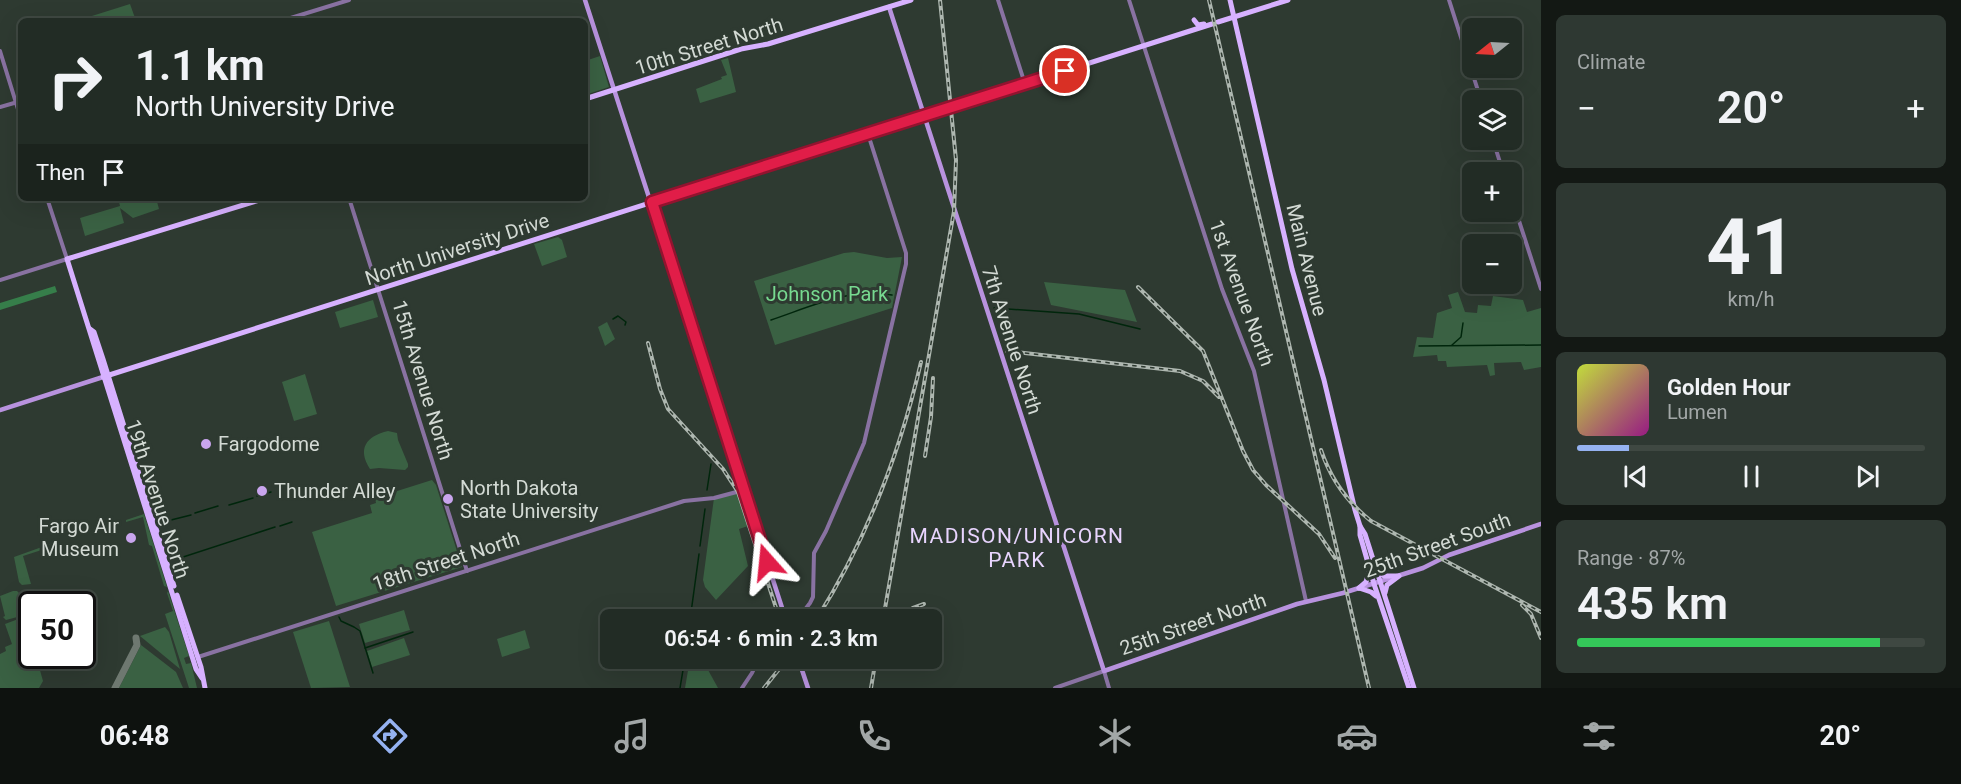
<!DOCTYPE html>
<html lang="en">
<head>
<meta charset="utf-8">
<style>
  body { margin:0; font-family:Roboto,sans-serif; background:#2e3832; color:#f1f3f6; height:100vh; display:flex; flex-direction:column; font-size:22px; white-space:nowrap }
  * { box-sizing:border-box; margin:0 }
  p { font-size:20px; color:#a2a7a7 }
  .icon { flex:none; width:33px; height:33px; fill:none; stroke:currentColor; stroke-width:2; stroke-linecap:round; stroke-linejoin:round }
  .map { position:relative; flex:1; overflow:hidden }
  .panel { display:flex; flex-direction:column; gap:15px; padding:15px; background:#131814; width:420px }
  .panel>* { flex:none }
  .top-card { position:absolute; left:18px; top:18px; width:570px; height:183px; border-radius:9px; box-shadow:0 6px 24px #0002,0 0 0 2px #3f4842; background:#222c25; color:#f1f3f6; overflow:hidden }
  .needle { width:39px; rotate:252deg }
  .buttons { position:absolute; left:1462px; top:18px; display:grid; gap:12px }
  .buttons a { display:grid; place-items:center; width:60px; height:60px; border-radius:9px; background:#222c25; box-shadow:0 6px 24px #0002,0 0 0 2px #3f4842; font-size:30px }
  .speed { position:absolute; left:18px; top:591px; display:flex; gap:12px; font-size:30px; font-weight:700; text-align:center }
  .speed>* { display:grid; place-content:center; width:78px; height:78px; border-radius:50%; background:#222c25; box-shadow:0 6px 24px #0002,0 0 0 2px #3f4842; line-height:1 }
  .speed .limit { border:3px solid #111; border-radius:9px; background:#fff; color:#111 }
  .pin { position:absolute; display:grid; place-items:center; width:51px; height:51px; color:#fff; margin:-26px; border:3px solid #fff; border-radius:50%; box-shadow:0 2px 6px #0007 }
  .me { position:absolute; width:66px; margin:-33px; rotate:342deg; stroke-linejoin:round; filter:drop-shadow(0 0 4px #0008) }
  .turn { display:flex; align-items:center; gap:21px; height:126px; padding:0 18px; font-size:27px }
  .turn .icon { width:78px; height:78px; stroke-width:2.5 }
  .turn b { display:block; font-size:42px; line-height:51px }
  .then { display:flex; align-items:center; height:57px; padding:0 18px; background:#0003; gap:12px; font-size:22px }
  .big { font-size:45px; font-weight:600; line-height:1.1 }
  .panel .card { flex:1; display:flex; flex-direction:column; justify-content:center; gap:9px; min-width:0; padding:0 21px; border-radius:9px; background:#2e3832 }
  .panel .dial { align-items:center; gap:0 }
  .dial b { font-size:78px; line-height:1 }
  .song { display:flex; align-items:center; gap:18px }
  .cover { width:72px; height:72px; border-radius:9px; background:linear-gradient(135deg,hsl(70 70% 55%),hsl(310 70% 35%)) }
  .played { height:6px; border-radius:3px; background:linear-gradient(90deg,#95b2f1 15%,#3f4842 15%) }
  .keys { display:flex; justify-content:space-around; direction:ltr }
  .heat { display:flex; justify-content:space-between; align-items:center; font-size:33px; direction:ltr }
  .charge { height:9px; border-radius:4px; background:linear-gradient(90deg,#34c759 87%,#3f4842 0) }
  .trip { position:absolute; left:600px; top:609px; width:342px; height:60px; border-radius:9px; background:#222c25; box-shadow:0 6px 24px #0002,0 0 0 2px #3f4842; font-weight:600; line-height:60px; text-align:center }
  .dock { display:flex; height:96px; justify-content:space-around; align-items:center; background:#0e120f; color:#a2a7a7 }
  .dock .icon { width:42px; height:42px }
  .dock .selected { color:#95b2f1 }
  .dock b { font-size:27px; color:#f1f3f6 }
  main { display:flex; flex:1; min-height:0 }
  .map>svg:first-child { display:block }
</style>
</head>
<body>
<main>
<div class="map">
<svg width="1541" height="688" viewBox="0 0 1541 688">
  <rect width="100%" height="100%" fill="#2e3a31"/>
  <g fill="#3a6143">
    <path d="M130 4 135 18 125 21H76Z"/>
    <path d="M600 56 609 87 585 95V61Z"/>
    <path d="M728 58 736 92 700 103 696 89 722 79 721 77 727 75 721 60Z"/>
    <path d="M118 198H156L159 209 133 218 120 208 124 223 85 236 80 218 120 206Z"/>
    <path d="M558 237 562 240 567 257 542 266 534 244Z"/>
    <path d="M854 252 887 258 902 257 892 308 775 345 754 281 844 253Z"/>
    <path d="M1044 282 1125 290 1137 322 1051 305Z"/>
    <path d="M1458 292 1465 312 1477 313 1478 305 1491 306 1493 296 1523 300 1527 312 1541 308V367L1524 370 1521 362 1494 363 1495 375 1490 376 1487 365 1447 367 1446 361H1438L1437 355 1413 357 1417 337 1433 338 1437 313 1452 308 1448 295Z"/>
    <path d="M373 300 378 317 340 328 335 312Z"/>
    <path d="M607 322 615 339 605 346 598 327Z"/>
    <path d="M305 374 317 414 294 421 282 382Z"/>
    <path d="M388 431 397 433 398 440 408 464V467L405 470 379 468 370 469C357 449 366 436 388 431Z"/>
    <path d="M432 480 436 485 462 567 336 606 312 532 372 513 370 505 376 503 375 498Z"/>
    <path d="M738 492 748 526 739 529 748 566 716 600 705 587 703 580 714 498Z"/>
    <path d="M144 514 167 587 164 586 152 546 149 545 143 517 126 522V520Z"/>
    <path d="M53 543 54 546 23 556 31 584 22 585 19 582 14 557Z"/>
    <path d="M13 591H17L21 595 25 612 21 616 6 620 3 617 5 616 0 596Z"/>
    <path d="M168 591 189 656 184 658 186 664 191 663 197 688H189L165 614 173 611 167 593Z"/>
    <path d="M404 610 410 630 365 643 359 624Z"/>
    <path d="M21 618 27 619C33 630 32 643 32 656H36L43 681 39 688H0V654L6 651 5 647 12 644 5 624Z"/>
    <path d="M329 621 350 687 311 688 293 632Z"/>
    <path d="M165 627 169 632 180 669 140 636Z"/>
    <path d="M525 630 530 648 502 657 497 639Z"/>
    <path d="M404 638 410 655 372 667 367 651Z"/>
    <path d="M141 645 176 672 183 688H119Z"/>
    <path d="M690 659H702L718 688H685Z"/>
  </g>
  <path fill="#367e4a" d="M55 286 57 292 0 310V303Z"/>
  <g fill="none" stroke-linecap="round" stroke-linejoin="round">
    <g stroke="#00260c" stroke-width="1.5">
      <path d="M994 308 1079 314 1140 329"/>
      <path d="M613 319 618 316 626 322 625 325"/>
      <path d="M771 320C810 307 851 287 892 295"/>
      <path d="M1452 345 1461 337 1463 323"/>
      <path d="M1419 346 1541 345"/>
      <path d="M707 490 711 464"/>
      <path d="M257 496 271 492"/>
      <path d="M229 505 253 498"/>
      <path d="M195 513 218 506"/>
      <path d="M167 521 191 515"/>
      <path d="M280 526 292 522"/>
      <path d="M700 546 705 509"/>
      <path d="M177 559 275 527"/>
      <path d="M339 617 341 621 354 627 360 631 373 673"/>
      <path d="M690 620 699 554"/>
      <path d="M365 648 413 632"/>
      <path d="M680 688 685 658"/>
    </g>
    <path stroke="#6e7870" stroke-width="7" d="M115 688 137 645 136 638"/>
    <g stroke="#8972a2" stroke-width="4">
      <path d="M998 0 1025 84"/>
      <path d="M1129 0 1222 289 1254 371 1306 601"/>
      <path d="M1449 0 1481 100"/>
      <path d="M281 21 349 0"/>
      <path d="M0 51 21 119"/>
      <path d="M0 107 21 101"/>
      <path d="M1493 140 1503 172"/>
      <path d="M349 198 467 571"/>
      <path d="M1512 199 1541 289"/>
      <path d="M0 280 67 259 47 198"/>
      <path d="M797 620 810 603 813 597 814 553 826 531 864 443 906 264V253L868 134"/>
      <path d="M198 657 684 501 714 498 744 490"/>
      <path d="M742 688 752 673 759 658"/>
      <path d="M1055 688 1104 671 1109 688"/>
    </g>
    <g stroke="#b892de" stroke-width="4.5">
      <path d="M585 0 786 620"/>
      <path d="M889 7 1104 671 1297 604 1343 593 1423 568 1449 555 1541 524"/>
      <path d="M0 410 103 377"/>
      <path d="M798 658 808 688"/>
    </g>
    <g stroke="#d7b1ff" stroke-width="5">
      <path d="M1230 0 1292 269 1324 380 1355 510 1360 526 1365 534 1414 688"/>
      <path d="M1194 20 1198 25 1204 24"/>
      <path d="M1218 22 1288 0"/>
      <path d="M585 99 741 49 768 44 911 0"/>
      <path d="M90 329 94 332 103 359 174 586"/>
      <path d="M103 377 1212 24"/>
      <path d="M1360 526V535L1374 584 1409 688"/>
      <path d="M1378 572 1384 576H1397"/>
      <path d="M1359 588 1371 592 1376 596"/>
      <path d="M1359 588 1366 582 1369 572"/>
      <path d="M1385 593 1387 585 1399 576"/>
      <path d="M177 595 201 667 205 688"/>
      <path d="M202 678 196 669 67 259 266 198"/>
    </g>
    <defs>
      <g id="rail">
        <path d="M1209 0 1369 688"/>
        <path d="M1138 287 1203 351 1243 451 1253 470 1266 485 1319 534 1335 558"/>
        <path d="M648 343 660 389 668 409 723 469 738 492 780 620"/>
        <path d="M1007 351 1180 371 1203 381 1219 397"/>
        <path d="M1321 450C1331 480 1347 502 1371 521L1541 612"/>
        <path d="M925 456 931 417 933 378"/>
        <path d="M1522 605 1531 614 1541 638"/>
        <path d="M816 620C866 541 900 453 921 362"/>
        <path d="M883 620 954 211 956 160 940 0"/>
        <path d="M896 620 913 608 924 604"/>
        <path d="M764 688 788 658"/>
        <path d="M871 688 876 658"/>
      </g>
    </defs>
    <use href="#rail" stroke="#aeb7b0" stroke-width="4"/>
    <use href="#rail" stroke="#2e3a31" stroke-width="1.5" stroke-dasharray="4.5" stroke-linecap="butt"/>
  </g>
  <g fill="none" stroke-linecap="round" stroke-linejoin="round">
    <defs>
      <path id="route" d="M767 562 652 202 1065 71"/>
    </defs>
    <use href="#route" stroke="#92132f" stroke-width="15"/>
    <use href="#route" stroke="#e11d48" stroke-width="10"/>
  </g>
  <g fill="#c9a5ee" stroke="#2e3a31" stroke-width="2">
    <circle cx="206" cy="444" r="6"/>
    <circle cx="262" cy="491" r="6"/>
    <circle cx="448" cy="499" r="6"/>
    <circle cx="131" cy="538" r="6"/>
  </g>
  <g text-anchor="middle" stroke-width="6" stroke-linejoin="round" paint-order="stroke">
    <g font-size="20" fill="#d3dad4" stroke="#2e3a31">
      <text transform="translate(709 46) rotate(-17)" y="7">10th Street North</text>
      <text transform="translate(457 249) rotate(-18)" y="7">North University Drive</text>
      <text transform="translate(1307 260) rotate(76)" y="7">Main Avenue</text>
      <text transform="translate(1242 293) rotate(70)" y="7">1st Avenue North</text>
      <text transform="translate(1012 340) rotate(72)" y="7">7th Avenue North</text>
      <text transform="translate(423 380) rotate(73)" y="7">15th Avenue North</text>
      <text transform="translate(158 499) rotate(72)" y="7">19th Avenue North</text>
      <text transform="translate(1437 545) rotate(-20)" y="7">25th Street South</text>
      <text transform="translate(446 561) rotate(-18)" y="7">18th Street North</text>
      <text transform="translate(1193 624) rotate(-19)" y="7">25th Street North</text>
    </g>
    <g font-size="20" fill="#77d990" stroke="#2e3a31">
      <text x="827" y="301">Johnson Park</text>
    </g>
    <g font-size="20" fill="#d3dad4" stroke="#2e3a31" text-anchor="start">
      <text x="218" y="451">Fargodome</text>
      <text x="460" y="495">North Dakota<tspan x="460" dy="23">State University</tspan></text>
      <text x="274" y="498">Thunder Alley</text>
      <text x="119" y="533" text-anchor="end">Fargo Air<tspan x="119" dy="23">Museum</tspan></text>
    </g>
    <g font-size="21" letter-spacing="1.5" fill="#e8d4fe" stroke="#2e3a31">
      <text x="1017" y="543">MADISON/UNICORN<tspan x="1017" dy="24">PARK</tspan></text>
    </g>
  </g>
</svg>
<div class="buttons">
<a><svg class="needle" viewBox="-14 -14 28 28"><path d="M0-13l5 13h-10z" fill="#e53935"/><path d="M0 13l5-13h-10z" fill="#a2a7a7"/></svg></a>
<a><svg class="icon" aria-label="layers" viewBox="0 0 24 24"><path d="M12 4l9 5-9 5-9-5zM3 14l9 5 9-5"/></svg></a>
<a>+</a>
<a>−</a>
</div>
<div class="speed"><div class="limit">50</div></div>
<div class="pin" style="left:1065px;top:71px;background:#d93025"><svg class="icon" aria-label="arrive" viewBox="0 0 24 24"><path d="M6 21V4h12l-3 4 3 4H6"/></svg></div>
<svg class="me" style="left:767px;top:562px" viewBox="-20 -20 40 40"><path d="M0-17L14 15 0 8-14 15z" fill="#e11d48" stroke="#fff" stroke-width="4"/></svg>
<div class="trip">06:54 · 6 min · 2.3 km</div>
<div class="top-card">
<div class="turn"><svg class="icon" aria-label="right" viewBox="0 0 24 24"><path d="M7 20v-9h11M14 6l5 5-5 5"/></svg><div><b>1.1 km</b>North University Drive</div></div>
<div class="then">Then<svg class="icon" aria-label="arrive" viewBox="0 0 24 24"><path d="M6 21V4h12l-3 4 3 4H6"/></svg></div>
</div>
</div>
<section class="panel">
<div class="card"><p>Climate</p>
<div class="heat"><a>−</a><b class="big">20°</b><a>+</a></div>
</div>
<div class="card dial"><b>41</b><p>km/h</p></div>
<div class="card">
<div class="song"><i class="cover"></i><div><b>Golden Hour</b><p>Lumen</p></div></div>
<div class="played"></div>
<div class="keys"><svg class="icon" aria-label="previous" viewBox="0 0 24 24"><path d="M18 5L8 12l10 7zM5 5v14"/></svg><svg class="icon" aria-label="pause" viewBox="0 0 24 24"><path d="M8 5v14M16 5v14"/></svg><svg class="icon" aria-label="next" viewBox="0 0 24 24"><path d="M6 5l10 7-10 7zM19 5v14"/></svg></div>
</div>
<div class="card"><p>Range · 87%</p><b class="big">435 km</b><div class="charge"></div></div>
</section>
</main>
<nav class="dock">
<b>06:48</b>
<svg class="icon selected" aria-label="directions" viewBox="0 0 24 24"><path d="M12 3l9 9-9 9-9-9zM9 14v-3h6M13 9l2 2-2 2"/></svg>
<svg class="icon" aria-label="music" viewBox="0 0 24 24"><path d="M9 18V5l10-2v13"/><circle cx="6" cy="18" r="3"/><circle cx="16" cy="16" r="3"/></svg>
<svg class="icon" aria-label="phone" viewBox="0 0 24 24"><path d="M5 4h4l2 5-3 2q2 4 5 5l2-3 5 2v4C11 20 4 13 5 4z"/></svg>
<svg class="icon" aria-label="climate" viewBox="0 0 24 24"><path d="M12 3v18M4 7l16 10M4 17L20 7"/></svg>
<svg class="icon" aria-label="car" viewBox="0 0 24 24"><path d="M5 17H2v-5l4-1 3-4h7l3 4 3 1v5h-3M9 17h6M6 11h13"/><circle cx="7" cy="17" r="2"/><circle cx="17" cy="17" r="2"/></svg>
<svg class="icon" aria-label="filters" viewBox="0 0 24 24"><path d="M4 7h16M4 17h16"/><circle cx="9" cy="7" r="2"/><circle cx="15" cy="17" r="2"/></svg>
<b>20°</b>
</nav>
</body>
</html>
